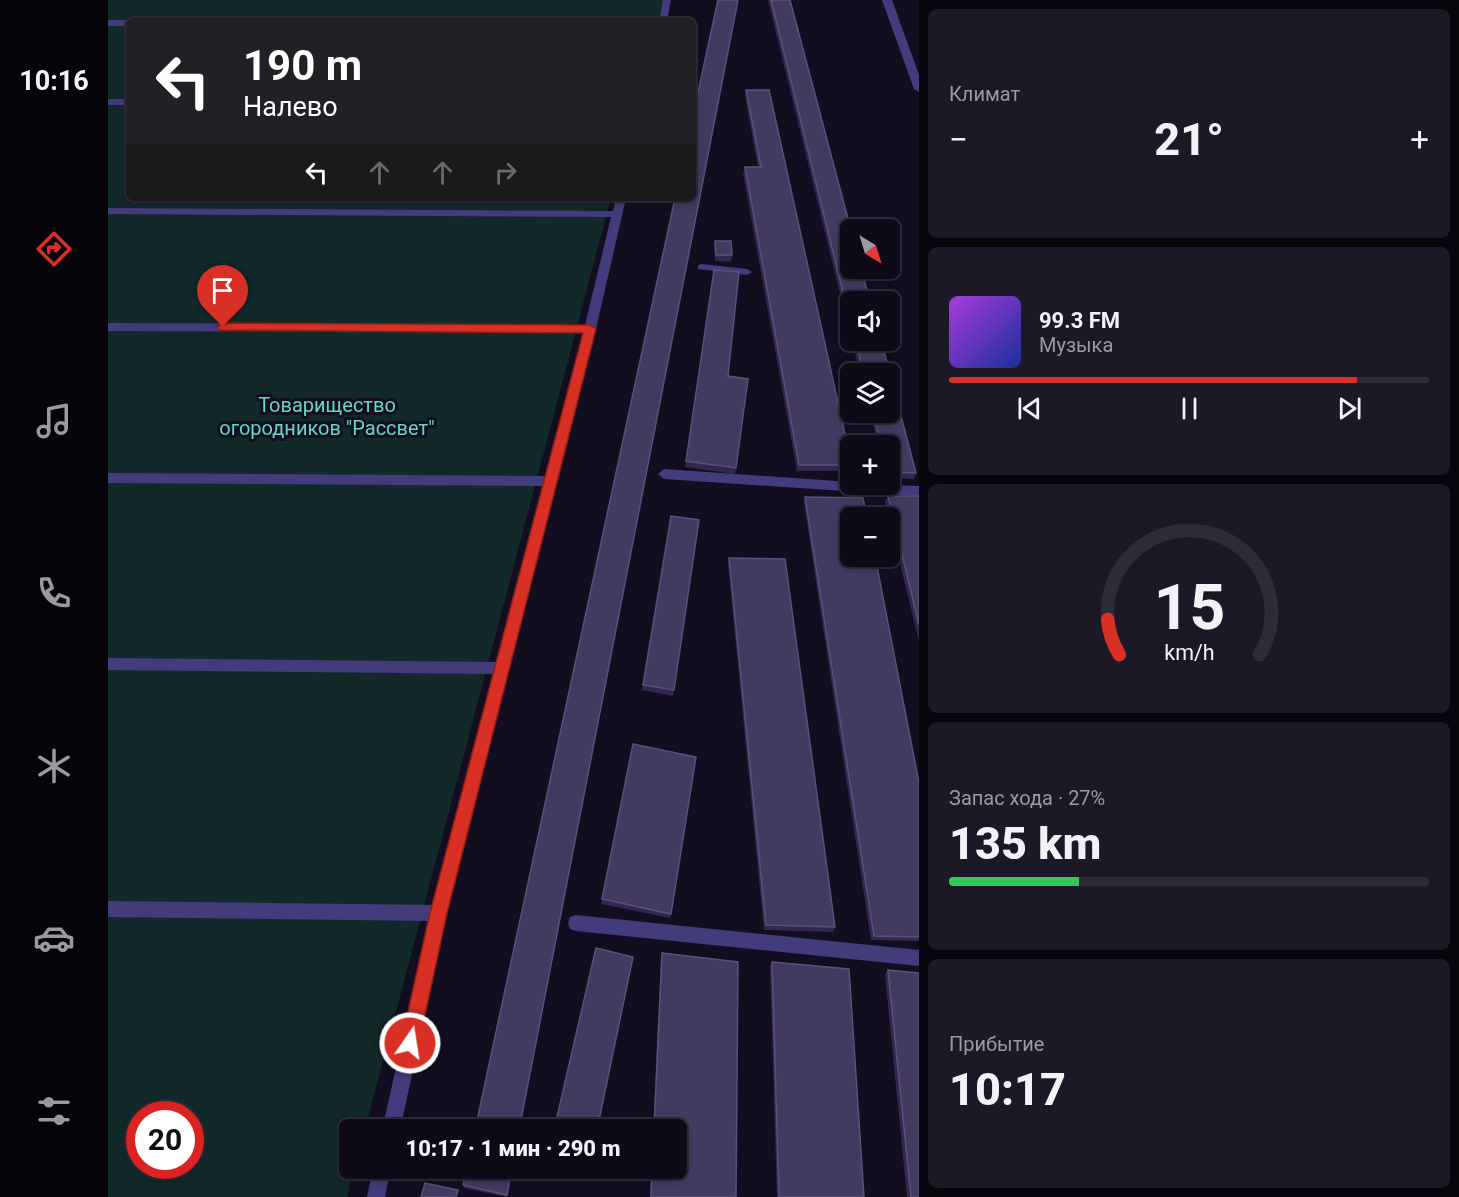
<!DOCTYPE html>
<html lang="ru">
<head>
<meta charset="utf-8">
<style>
  body { margin:0; font-family:Roboto,sans-serif; background:#1c1825; color:#f1f3f6; height:100vh; display:flex; flex-direction:column; font-size:22px; white-space:nowrap }
  * { box-sizing:border-box; margin:0 }
  p { font-size:20px; color:#9b9aa2 }
  .icon { flex:none; width:33px; height:33px; fill:none; stroke:currentColor; stroke-width:2; stroke-linecap:round; stroke-linejoin:round }
  .map { position:relative; flex:1; overflow:hidden }
  .details { display:flex; flex-direction:column; gap:9px; padding:9px; background:#08060d; width:540px }
  .details>* { flex:none }
  .top-card { position:absolute; left:18px; top:18px; width:570px; height:183px; border-radius:9px; box-shadow:0 3px 9px #0003,0 0 0 2px #2e2b37; background:#202124; color:#fff; overflow:hidden }
  .needle { width:39px; rotate:142deg }
  .controls { position:absolute; left:732px; top:219px; display:grid; gap:12px }
  .controls a { display:grid; place-items:center; width:60px; height:60px; border-radius:9px; background:#0e0a18; box-shadow:0 3px 9px #0003,0 0 0 2px #2e2b37; font-size:30px }
  .speed { position:absolute; left:18px; top:1101px; display:flex; gap:12px; font-size:30px; font-weight:700; text-align:center }
  .speed>* { display:grid; place-content:center; width:78px; height:78px; border-radius:50%; background:#0e0a18; box-shadow:0 3px 9px #0003,0 0 0 2px #2e2b37; line-height:1 }
  .speed .limit { border:9px solid #d22; background:#fff; color:#111 }
  .pin { position:absolute; display:grid; place-items:center; width:51px; height:51px; color:#fff; margin:-62px -26px; border-radius:50% 50% 50% 0; rotate:-45deg; box-shadow:0 0 6px #0007 }
  .pin .icon { rotate:45deg }
  .me { position:absolute; width:66px; margin:-33px; rotate:13deg; stroke-linejoin:round; filter:drop-shadow(0 0 4px #0008) }
  .turn { display:flex; align-items:center; gap:21px; height:126px; padding:0 18px; font-size:27px }
  .turn .icon { width:78px; height:78px; stroke-width:2.5 }
  .turn b { display:block; font-size:42px; line-height:51px }
  .lanes { display:flex; align-items:center; height:57px; padding:0 18px; background:#0003; justify-content:center; gap:30px; direction:ltr }
  .lanes .off { opacity:.35 }
  .big { font-size:45px; font-weight:800; line-height:1.1 }
  .details .widget { flex:1; display:flex; flex-direction:column; justify-content:center; gap:9px; min-width:0; padding:0 21px; border-radius:9px; background:#1c1825 }
  .details .dial { align-items:center; gap:0 }
  .dial svg { height:156px; overflow:visible; fill:none; stroke:#2e2b37; stroke-width:7; stroke-linecap:round; text-anchor:middle }
  .dial text { fill:#f1f3f6; stroke:none }
  .song { display:flex; align-items:center; gap:18px }
  .cover { width:72px; height:72px; border-radius:9px; background:linear-gradient(135deg,hsl(280 70% 55%),hsl(230 70% 35%)) }
  .played { height:6px; border-radius:3px; background:linear-gradient(90deg,#d93025 85%,#2e2b37 85%) }
  .keys { display:flex; justify-content:space-around; direction:ltr }
  .heat { display:flex; justify-content:space-between; align-items:center; font-size:33px; direction:ltr }
  .charge { height:9px; border-radius:4px; background:linear-gradient(90deg,#34c759 27%,#2e2b37 0) }
  .trip { position:absolute; left:231px; top:1119px; width:348px; height:60px; border-radius:9px; background:#0e0a18; box-shadow:0 3px 9px #0003,0 0 0 2px #2e2b37; font-weight:800; line-height:60px; text-align:center }
  main { display:flex; flex:1; min-height:0 }
  .tabs { display:flex; flex-direction:column; width:108px; justify-content:space-around; align-items:center; background:#06040a; color:#9b9aa2 }
  .tabs .icon { width:42px; height:42px }
  .tabs .on { color:#d93025 }
  .tabs b { font-size:27px; color:#f1f3f6 }
  .map>svg:first-child { display:block }
</style>
</head>
<body>
<main>
<nav class="tabs">
<b>10:16</b>
<svg class="icon on" aria-label="directions" viewBox="0 0 24 24"><path d="M12 3l9 9-9 9-9-9zM9 14v-3h6M13 9l2 2-2 2"/></svg>
<svg class="icon" aria-label="music" viewBox="0 0 24 24"><path d="M9 18V5l10-2v13"/><circle cx="6" cy="18" r="3"/><circle cx="16" cy="16" r="3"/></svg>
<svg class="icon" aria-label="phone" viewBox="0 0 24 24"><path d="M5 4h4l2 5-3 2q2 4 5 5l2-3 5 2v4C11 20 4 13 5 4z"/></svg>
<svg class="icon" aria-label="climate" viewBox="0 0 24 24"><path d="M12 3v18M4 7l16 10M4 17L20 7"/></svg>
<svg class="icon" aria-label="car" viewBox="0 0 24 24"><path d="M5 17H2v-5l4-1 3-4h7l3 4 3 1v5h-3M9 17h6M6 11h13"/><circle cx="7" cy="17" r="2"/><circle cx="17" cy="17" r="2"/></svg>
<svg class="icon" aria-label="filters" viewBox="0 0 24 24"><path d="M4 7h16M4 17h16"/><circle cx="9" cy="7" r="2"/><circle cx="15" cy="17" r="2"/></svg>
</nav>
<div class="map">
<svg width="811" height="1197" viewBox="0 0 811 1197">
  <rect width="100%" height="100%" fill="#120e20"/>
  <path fill="#122929" fill-rule="evenodd" d="M0 0H556L550 21H21V198H503L257 1129 242 1130V1168L246 1169 239 1197H0ZM32 1114H82V1166H32Z"/>
  <g fill="none" stroke-linecap="round" stroke-linejoin="round">
    <g fill="#433c7c" fill-rule="evenodd">
      <path d="M555 0H563L559 21H551Z"/>
      <path d="M0 20H21L23 21H21V26H0Z"/>
      <rect x="0" y="99" width="21" height="6"/>
      <path d="M508 198H518L488 329 339 913 292 1130H274L321 921 0 917V901L325 905 386 674 0 670V658L389 662 435 486 0 483V473L438 476 475 333 0 331V323L477 325 503 217 0 214V208L505 211Z"/>
      <path d="M594 264 639 269 644 272 639 275 590 269V265Z"/>
      <path d="M556 469 742 482V484L811 486V496L556 479 550 474Z"/>
      <path d="M468 915 811 950V966L468 931 462 929 460 923 462 917Z"/>
      <path d="M265 1168H283L277 1197H259Z"/>
    </g>
    <path fill="#433c7c" fill-rule="evenodd" d="M774 0H784L811 75V92L806 89Z"/>
  </g>
  <g fill="#32284d">
    <path d="M660 0H682L742 302V334Z"/>
    <path d="M638 90 742 457V471H689L635 173 637 167H650L637 96Z"/>
    <path d="M607 241 624 255 623 262 607 261 606 247Z"/>
    <path d="M606 270 620 376 628 468 627 474 577 467Z"/>
    <path d="M744 340H773L808 473 806 479 782 478V446H770L762 412H782V374H752Z"/>
    <path d="M780 496H811V641L777 502Z"/>
    <path d="M697 497 811 783V941L763 940 696 503Z"/>
    <path d="M591 520 565 696 534 690 535 685Z"/>
    <path d="M621 558 727 927 725 932 656 930 620 564Z"/>
    <path d="M525 744 563 914 562 918 493 904Z"/>
    <path d="M554 953 628 1197H542L543 1168H568V1130H545L553 957Z"/>
    <path d="M664 962 756 1197H669L662 966Z"/>
    <path d="M780 970 811 1197H799L777 974Z"/>
    <path d="M404 1168 399 1197 356 1188 355 1185Z"/>
  </g>
  <path fill="#1d1633" d="M630 0 412 1130H411Z"/>
  <g fill="#433a60" stroke="#5b5178" stroke-width="1.5">
    <path d="M610 0H630L411 1130H367L567 198H585V115Z"/>
    <path d="M663 0H682L743 230 742 268H753L762 302H742V321Z"/>
    <path d="M638 90H661L742 457V465H691L637 167H653Z"/>
    <path d="M607 241H623L624 255H608Z"/>
    <path d="M606 270 631 272 620 376 640 379 628 468 578 461Z"/>
    <path d="M747 340H773L808 473 782 472V446H773L765 412H782V374H756Z"/>
    <path d="M780 496H811V625Z"/>
    <path d="M697 497 755 498 759 518H742V556H767L811 783V937L766 936Z"/>
    <path d="M563 516 591 520 566 690 535 685Z"/>
    <path d="M621 558 677 559 727 927 658 925Z"/>
    <path d="M525 744 588 757 563 914 494 899Z"/>
    <path d="M488 948 525 957 489 1130H446Z"/>
    <path d="M554 953 630 962 628 1197H543L544 1168H568V1130H546Z"/>
    <path d="M664 962 741 969 756 1197H671Z"/>
    <path d="M780 970 811 973V1197H803Z"/>
    <path d="M359 1168H404L399 1195 355 1185Z"/>
    <path d="M317 1183 350 1190 348 1197H313Z"/>
  </g>
  <path fill="#d93025" stroke="#8d1f18" stroke-width="1.5" d="M115 323 482 325 488 329 339 913 311 1043 308 1049 302 1052 296 1049 293 1043 322 913 475 333 111 330 109 327Z"/>
  <g text-anchor="middle" stroke-width="6" stroke-linejoin="round" paint-order="stroke">
    <g font-size="20" fill="#60d8c2" stroke="#120e20">
      <text x="219" y="412">Товарищество<tspan x="219" dy="23">огородников "Рассвет"</tspan></text>
    </g>
  </g>
</svg>
<div class="controls">
<a><svg class="needle" viewBox="-14 -14 28 28"><path d="M0-13l5 13h-10z" fill="#e53935"/><path d="M0 13l5-13h-10z" fill="#9b9aa2"/></svg></a>
<a><svg class="icon" aria-label="sound" viewBox="0 0 24 24"><path d="M4 9h4l5-4v14l-5-4H4zM17 9q2 3 0 6"/></svg></a>
<a><svg class="icon" aria-label="layers" viewBox="0 0 24 24"><path d="M12 4l9 5-9 5-9-5zM3 14l9 5 9-5"/></svg></a>
<a>+</a>
<a>−</a>
</div>
<div class="speed"><div class="limit">20</div></div>
<div class="pin" style="left:115px;top:327px;background:#d93025"><svg class="icon" aria-label="arrive" viewBox="0 0 24 24"><path d="M6 21V4h12l-3 4 3 4H6"/></svg></div>
<svg class="me" style="left:302px;top:1043px" viewBox="-20 -20 40 40"><circle r="17" fill="#d93025" stroke="#fff" stroke-width="3"/><path d="M0-11L8 9 0 5-8 9z" fill="#fff"/></svg>
<div class="trip">10:17 · 1 мин · 290 m</div>
<div class="top-card">
<div class="turn"><svg class="icon" aria-label="left" viewBox="0 0 24 24"><path d="M17 20v-9H6M10 6l-5 5 5 5"/></svg><div><b>190 m</b>Налево</div></div>
<div class="lanes"><svg class="icon" aria-label="left" viewBox="0 0 24 24"><path d="M17 20v-9H6M10 6l-5 5 5 5"/></svg><svg class="icon off" aria-label="ahead" viewBox="0 0 24 24"><path d="M12 20V5M6 11l6-6 6 6"/></svg><svg class="icon off" aria-label="ahead" viewBox="0 0 24 24"><path d="M12 20V5M6 11l6-6 6 6"/></svg><svg class="icon off" aria-label="right" viewBox="0 0 24 24"><path d="M7 20v-9h11M14 6l5 5-5 5"/></svg></div>
</div>
</div>
<section class="details">
<div class="widget"><p>Климат</p>
<div class="heat"><a>−</a><b class="big">21°</b><a>+</a></div>
</div>
<div class="widget">
<div class="song"><i class="cover"></i><div><b>99.3 FM</b><p>Музыка</p></div></div>
<div class="played"></div>
<div class="keys"><svg class="icon" aria-label="previous" viewBox="0 0 24 24"><path d="M18 5L8 12l10 7zM5 5v14"/></svg><svg class="icon" aria-label="pause" viewBox="0 0 24 24"><path d="M8 5v14M16 5v14"/></svg><svg class="icon" aria-label="next" viewBox="0 0 24 24"><path d="M6 5l10 7-10 7zM19 5v14"/></svg></div>
</div>
<div class="widget dial"><svg viewBox="0 0 100 80">
<path d="M14 69A42 42 0 1 1 86 69"/>
<path d="M14 69A42 42 0 0 1 8 51" stroke="#d93025"/>
<text x="50" y="56" font-size="32" font-weight="700">15</text>
<text x="50" y="72" font-size="11">km/h</text>
</svg></div>
<div class="widget"><p>Запас хода · 27%</p><b class="big">135 km</b><div class="charge"></div></div>
<div class="widget"><p>Прибытие</p><b class="big">10:17</b></div>
</section>
</main>
</body>
</html>
